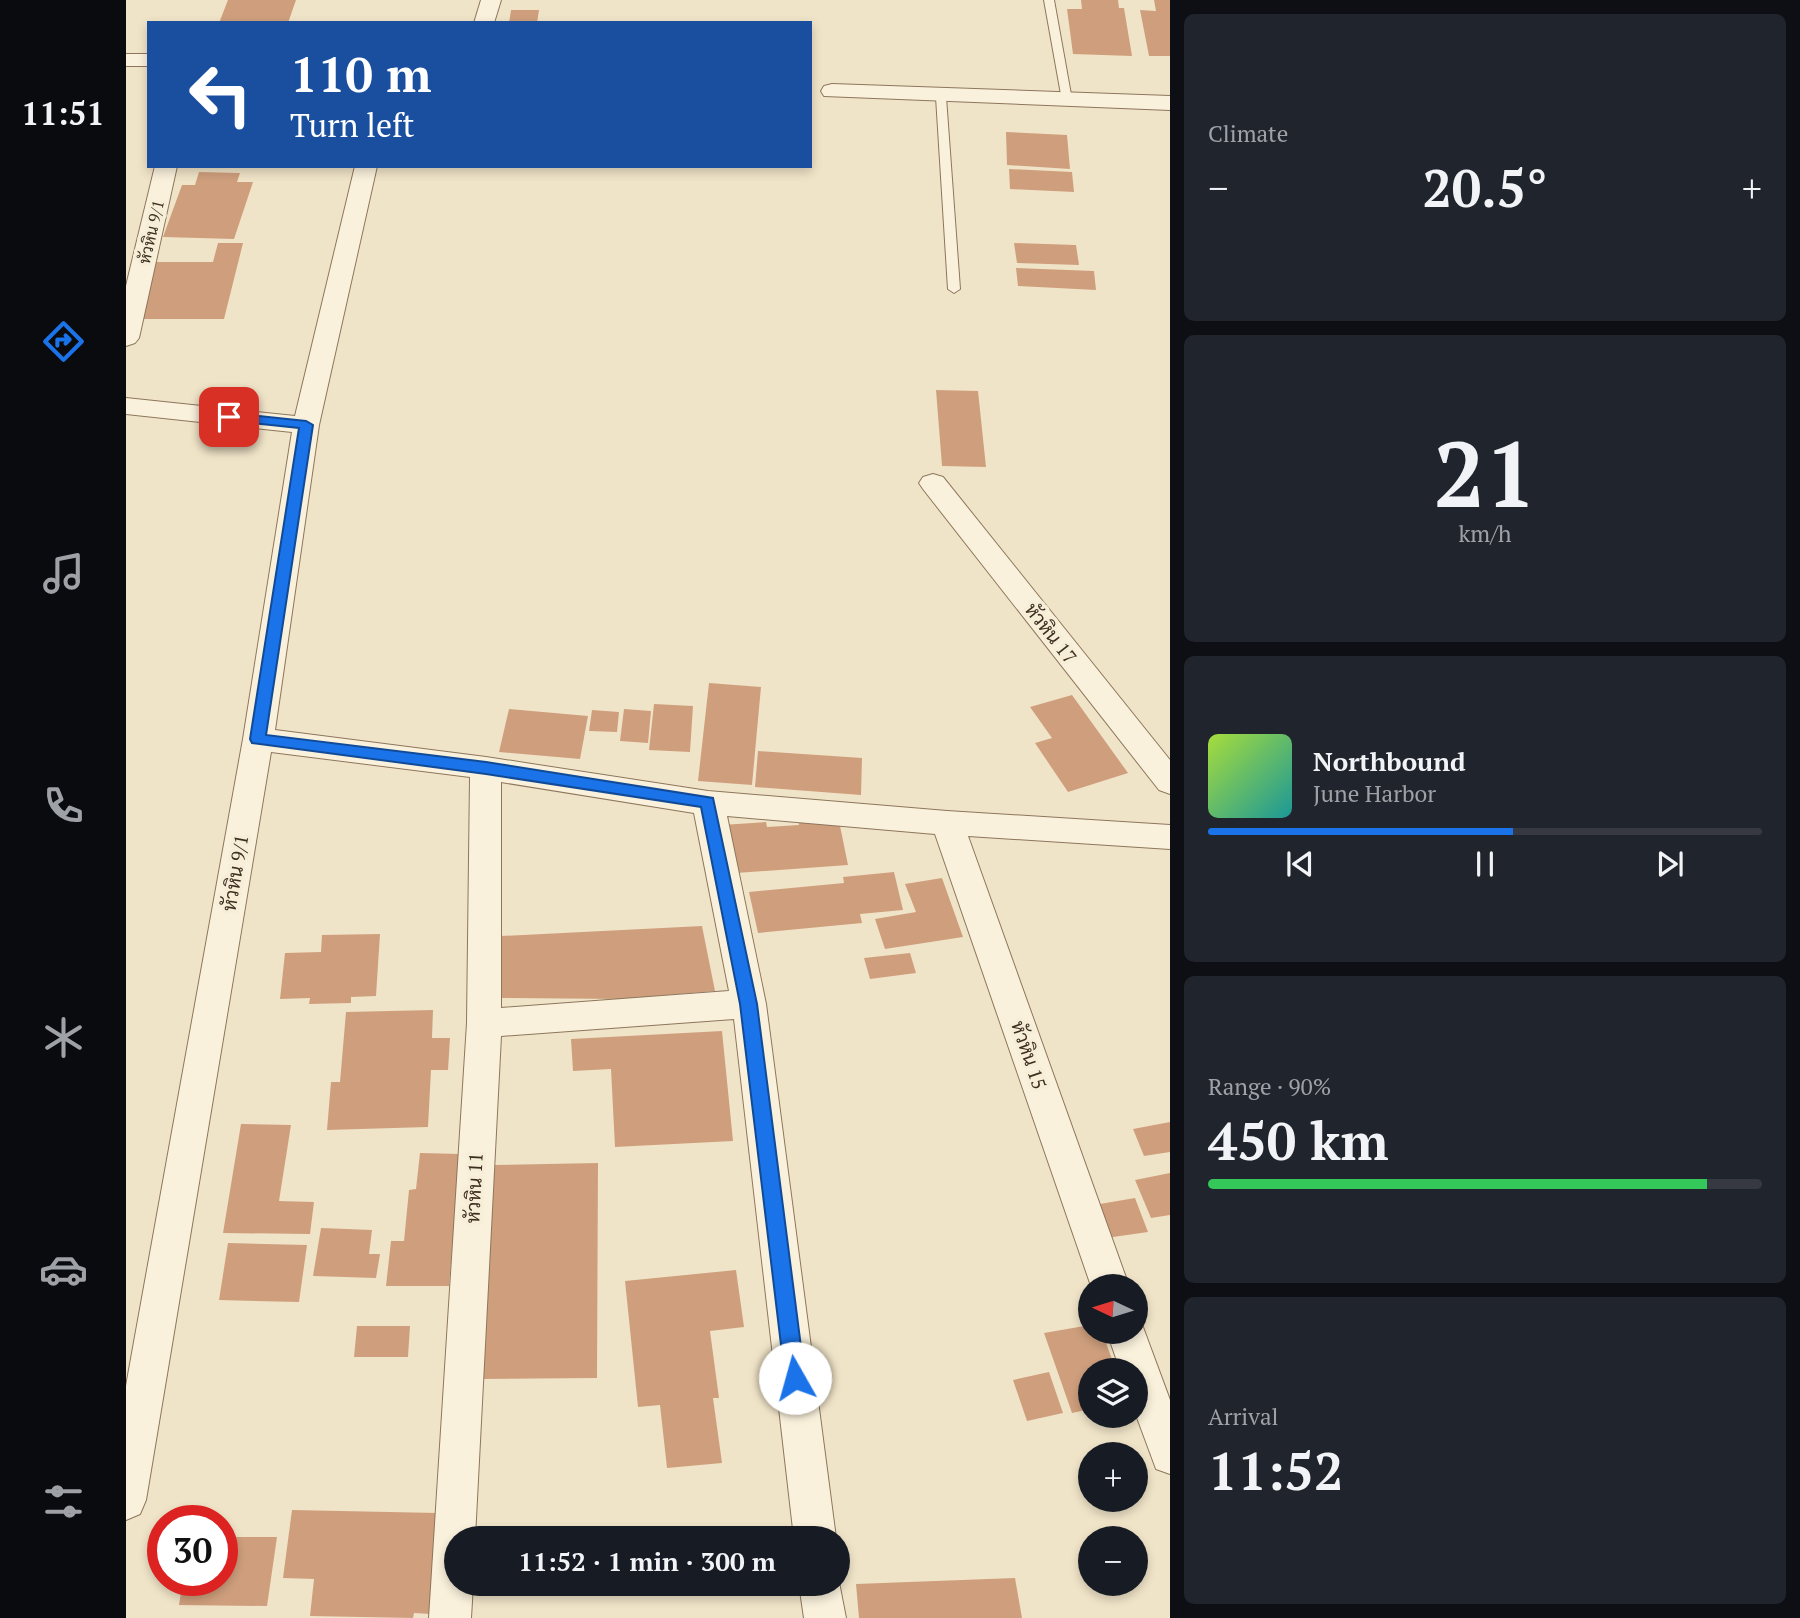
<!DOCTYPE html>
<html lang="en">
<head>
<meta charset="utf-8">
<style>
  body { margin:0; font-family:"PT Serif",Sarabun,serif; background:#20242c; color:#f1f3f6; height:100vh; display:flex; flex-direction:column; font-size:26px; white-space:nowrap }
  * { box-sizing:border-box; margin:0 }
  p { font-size:23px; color:#9ea1a6 }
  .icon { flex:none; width:38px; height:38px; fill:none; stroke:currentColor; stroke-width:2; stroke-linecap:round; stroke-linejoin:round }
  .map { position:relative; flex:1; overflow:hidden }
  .details { display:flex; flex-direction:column; gap:14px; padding:14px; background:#0d0f14; width:630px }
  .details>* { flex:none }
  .hud { position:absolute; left:21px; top:21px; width:665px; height:147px; border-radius:0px; box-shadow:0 4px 10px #0003; background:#1a4fa0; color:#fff; overflow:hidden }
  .needle { width:46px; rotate:274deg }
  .tools { position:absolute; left:952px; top:1274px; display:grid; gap:14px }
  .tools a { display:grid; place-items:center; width:70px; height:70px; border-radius:50%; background:#171b24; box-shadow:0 4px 10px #0003; font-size:35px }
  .speed { position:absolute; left:21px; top:1505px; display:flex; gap:14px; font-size:35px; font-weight:700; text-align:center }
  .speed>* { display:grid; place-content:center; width:91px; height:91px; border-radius:50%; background:#171b24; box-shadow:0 4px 10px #0003; line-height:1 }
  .speed .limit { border:10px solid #d22; background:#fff; color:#111 }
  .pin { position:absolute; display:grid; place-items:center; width:60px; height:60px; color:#fff; margin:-30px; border-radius:14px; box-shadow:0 4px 10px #0006 }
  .me { position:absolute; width:77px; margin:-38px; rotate:353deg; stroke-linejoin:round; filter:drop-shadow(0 0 5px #0008) }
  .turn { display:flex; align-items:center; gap:24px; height:147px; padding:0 28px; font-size:32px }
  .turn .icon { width:91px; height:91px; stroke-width:2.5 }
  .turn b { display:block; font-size:49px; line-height:60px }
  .big { font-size:52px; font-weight:700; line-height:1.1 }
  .details .card { flex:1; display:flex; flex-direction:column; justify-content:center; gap:10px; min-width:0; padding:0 24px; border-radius:10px; background:#20242c }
  .details .dial { align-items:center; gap:0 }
  .dial b { font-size:91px; line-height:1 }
  .song { display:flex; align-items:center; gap:21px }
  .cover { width:84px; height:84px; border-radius:10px; background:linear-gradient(135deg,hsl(80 70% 55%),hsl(180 70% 35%)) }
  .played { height:7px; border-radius:4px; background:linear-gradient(90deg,#1a73e8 55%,#363941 55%) }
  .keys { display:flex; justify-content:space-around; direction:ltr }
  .heat { display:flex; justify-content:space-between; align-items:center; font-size:38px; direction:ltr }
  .charge { height:10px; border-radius:5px; background:linear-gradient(90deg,#34c759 90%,#363941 0) }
  .trip { position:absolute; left:318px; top:1526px; width:406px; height:70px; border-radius:35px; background:#171b24; box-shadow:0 4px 10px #0003; font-weight:700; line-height:70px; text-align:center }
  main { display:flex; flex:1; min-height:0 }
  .tab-bar { display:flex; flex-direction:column; width:126px; justify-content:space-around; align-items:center; background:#090b0e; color:#9ea1a6 }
  .tab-bar .icon { width:49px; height:49px }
  .tab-bar .current { color:#1a73e8 }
  .tab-bar b { font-size:32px; color:#f1f3f6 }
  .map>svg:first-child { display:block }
</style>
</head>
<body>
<main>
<nav class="tab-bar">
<b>11:51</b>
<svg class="icon current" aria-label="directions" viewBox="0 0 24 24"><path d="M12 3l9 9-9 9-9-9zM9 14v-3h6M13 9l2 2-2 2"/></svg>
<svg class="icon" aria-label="music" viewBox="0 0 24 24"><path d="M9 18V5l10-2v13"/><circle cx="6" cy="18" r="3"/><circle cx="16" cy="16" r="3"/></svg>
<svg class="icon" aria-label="phone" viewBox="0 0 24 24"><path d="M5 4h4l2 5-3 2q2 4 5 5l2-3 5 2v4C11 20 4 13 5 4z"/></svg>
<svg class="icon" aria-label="climate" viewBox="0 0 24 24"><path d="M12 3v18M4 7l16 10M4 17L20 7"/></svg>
<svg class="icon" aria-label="car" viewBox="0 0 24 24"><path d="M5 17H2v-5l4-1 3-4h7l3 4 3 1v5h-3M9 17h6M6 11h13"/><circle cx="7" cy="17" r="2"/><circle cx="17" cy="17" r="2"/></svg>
<svg class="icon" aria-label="filters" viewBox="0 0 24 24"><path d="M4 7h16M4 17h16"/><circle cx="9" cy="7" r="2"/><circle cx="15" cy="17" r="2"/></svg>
</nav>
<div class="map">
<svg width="1044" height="1618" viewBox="0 0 1044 1618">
  <rect width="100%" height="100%" fill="#f0e4c8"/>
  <g fill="#cf9f7d">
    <path d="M102 0H170L162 23H93Z"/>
    <path d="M955 0H992L993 8H998L1006 56 947 54 941 9H956Z"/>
    <path d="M1028 0H1044V56H1023L1014 10 1030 11Z"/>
    <path d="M385 10H413L411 23H383Z"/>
    <path d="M880 132 941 135 944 169 881 165Z"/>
    <path d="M883 169 946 172 948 192 884 189Z"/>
    <path d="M73 172 114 173 111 182H127L108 239 37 237 56 185H69Z"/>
    <path d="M92 243H117L98 319H13L30 262H87Z"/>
    <path d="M888 243 950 245 953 265 891 263Z"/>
    <path d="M890 268 968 271 970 290 892 286Z"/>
    <path d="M810 390 852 391 860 467 816 466Z"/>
    <path d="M583 683 635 687 626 785 572 781Z"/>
    <path d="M946 695 1002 773 942 792 909 743 926 738 904 707Z"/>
    <path d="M528 704 567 706 564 752 523 750Z"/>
    <path d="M383 709 462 716 454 759 373 752Z"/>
    <path d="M498 709 525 711 522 743 494 741Z"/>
    <path d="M466 710 493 712 491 732 463 731Z"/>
    <path d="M632 751 736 758 735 795 629 787Z"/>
    <path d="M712 816 722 865 610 873 596 825 640 822 641 827 673 825 672 819Z"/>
    <path d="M768 872 777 910 734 914 736 923 632 933 623 892 718 883 717 877Z"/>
    <path d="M816 878 837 937 759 949 749 919 790 912 779 884Z"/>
    <path d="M576 926 589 991 494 999 370 998 375 936Z"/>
    <path d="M254 934 250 996 225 997V1003L183 1004 184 998 154 999 159 953 195 952 196 935Z"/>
    <path d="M784 953 790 973 744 979 738 958Z"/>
    <path d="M307 1010 306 1038H324L322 1070H305L302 1127 201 1130 205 1082H214L220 1012Z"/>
    <path d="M596 1031 607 1141 489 1147 485 1069 447 1071 445 1039Z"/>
    <path d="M1044 1122V1152L1018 1156 1007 1129Z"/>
    <path d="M115 1124 165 1125 153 1201 188 1202 184 1234 97 1233Z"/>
    <path d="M294 1153 334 1154 323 1286H260L265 1241H278L283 1190 290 1189Z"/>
    <path d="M472 1163 471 1378 357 1379 367 1165Z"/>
    <path d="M1044 1173V1215L1025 1218 1009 1180Z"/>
    <path d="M1009 1198 1022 1232 980 1238 968 1205Z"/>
    <path d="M195 1228 246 1230 243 1254H254L250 1278 187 1276Z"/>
    <path d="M102 1243 181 1245 173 1302 93 1300Z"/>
    <path d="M610 1270 618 1327 584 1331 593 1398H587L596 1463 541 1468 534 1405 512 1407 499 1281Z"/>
    <path d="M964 1325V1332H976L990 1370H964V1409L946 1413 918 1333Z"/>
    <path d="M231 1326H284L282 1357H228Z"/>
    <path d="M923 1372 937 1413 901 1421 887 1380Z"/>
    <path d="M166 1510 312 1513 304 1614 288 1613 287 1618 184 1616 188 1579 157 1578Z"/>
    <path d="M96 1537H151L141 1606 53 1605 57 1580H96Z"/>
    <path d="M889 1578 896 1618H733L730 1584Z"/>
  </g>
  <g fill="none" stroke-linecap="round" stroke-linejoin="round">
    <defs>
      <g id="service">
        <path d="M918 0H928L946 100 941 103 936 100Z"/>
        <path d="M815 94 820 97 834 289 828 293 822 289 810 97Z"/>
      </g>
      <g id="minor">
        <path d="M355 0H375L368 23H348Z"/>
        <rect x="0" y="54" width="23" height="12"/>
        <path d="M706 84 1044 96V110L698 96 695 91 698 86Z"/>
        <path d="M29 166H51L13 338 9 343 0 346V286Z"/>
        <path d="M229 166H251L193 425 149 730 360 757 582 791 821 811 1044 825V849L842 836 1003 1286H965L809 834 601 816 640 1004 710 1538H668L608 1019 375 1036 349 1538H331V1584H347L345 1618H303L341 1023 344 777 145 752 20 1500 14 1514 0 1520V1386L117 739 166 432 0 414V398L169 416ZM375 782 568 813 603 991 375 1008Z"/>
        <path d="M807 474 817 477 1044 760V794L1033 790 797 489 793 483 797 477Z"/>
        <path d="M1010 1318 1014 1319 1044 1400V1474L1030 1469 1010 1415V1370H994L981 1332H1010Z"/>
        <path d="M712 1577 720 1618H678L673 1584H712Z"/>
      </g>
    </defs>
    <use href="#service" stroke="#8d765c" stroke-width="2"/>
    <use href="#minor" stroke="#8d765c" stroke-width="2"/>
    <use href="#service" fill="#faf1dc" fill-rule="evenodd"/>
    <use href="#minor" fill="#faf1dc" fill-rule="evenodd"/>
  </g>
  <path fill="#1a73e8" stroke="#114b97" stroke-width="2" d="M103 413 180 421 187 425 140 735 360 762 587 798 631 1004 679 1378 676 1385 669 1387 662 1385 659 1378 614 1004 575 807 360 774 126 743 124 739 173 428 98 420V414Z"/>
  <g text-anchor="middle" stroke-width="7" stroke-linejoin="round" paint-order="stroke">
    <g font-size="16" fill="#3d2e20" stroke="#f7eed8">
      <text transform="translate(25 232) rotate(-77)" y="6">หัวหิน 9/1</text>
    </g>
    <g font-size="19" fill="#3d2e20" stroke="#f7eed8">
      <text transform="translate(925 633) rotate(52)" y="7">หัวหิน 17</text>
      <text transform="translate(109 873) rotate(-80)" y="7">หัวหิน 9/1</text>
      <text transform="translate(903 1055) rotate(71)" y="7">หัวหิน 15</text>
      <text transform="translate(348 1188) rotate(-87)" y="7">หัวหิน 11</text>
    </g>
  </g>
</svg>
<div class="tools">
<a><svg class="needle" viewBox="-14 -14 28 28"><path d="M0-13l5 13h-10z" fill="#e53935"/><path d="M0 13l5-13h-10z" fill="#9ea1a6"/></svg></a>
<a><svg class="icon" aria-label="layers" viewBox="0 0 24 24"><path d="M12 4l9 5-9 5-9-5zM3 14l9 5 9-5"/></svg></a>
<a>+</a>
<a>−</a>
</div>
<div class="speed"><div class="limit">30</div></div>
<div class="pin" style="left:103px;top:417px;background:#d93025"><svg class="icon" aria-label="arrive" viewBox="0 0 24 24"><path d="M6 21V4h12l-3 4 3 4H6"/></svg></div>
<svg class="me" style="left:669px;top:1378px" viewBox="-20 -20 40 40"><circle r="19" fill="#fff"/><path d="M0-13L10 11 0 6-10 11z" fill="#1a73e8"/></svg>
<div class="trip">11:52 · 1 min · 300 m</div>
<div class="hud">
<div class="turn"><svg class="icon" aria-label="left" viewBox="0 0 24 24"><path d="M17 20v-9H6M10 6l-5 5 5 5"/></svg><div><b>110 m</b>Turn left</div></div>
</div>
</div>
<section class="details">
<div class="card"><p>Climate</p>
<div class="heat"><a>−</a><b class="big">20.5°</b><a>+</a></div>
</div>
<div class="card dial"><b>21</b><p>km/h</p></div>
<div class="card">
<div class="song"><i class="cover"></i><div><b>Northbound</b><p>June Harbor</p></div></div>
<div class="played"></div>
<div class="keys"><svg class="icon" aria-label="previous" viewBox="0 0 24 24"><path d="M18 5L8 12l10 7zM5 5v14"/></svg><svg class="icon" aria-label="pause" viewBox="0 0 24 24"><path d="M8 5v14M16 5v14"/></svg><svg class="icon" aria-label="next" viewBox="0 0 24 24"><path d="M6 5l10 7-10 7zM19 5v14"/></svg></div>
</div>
<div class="card"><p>Range · 90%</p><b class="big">450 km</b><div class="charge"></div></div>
<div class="card"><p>Arrival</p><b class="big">11:52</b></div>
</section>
</main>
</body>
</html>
